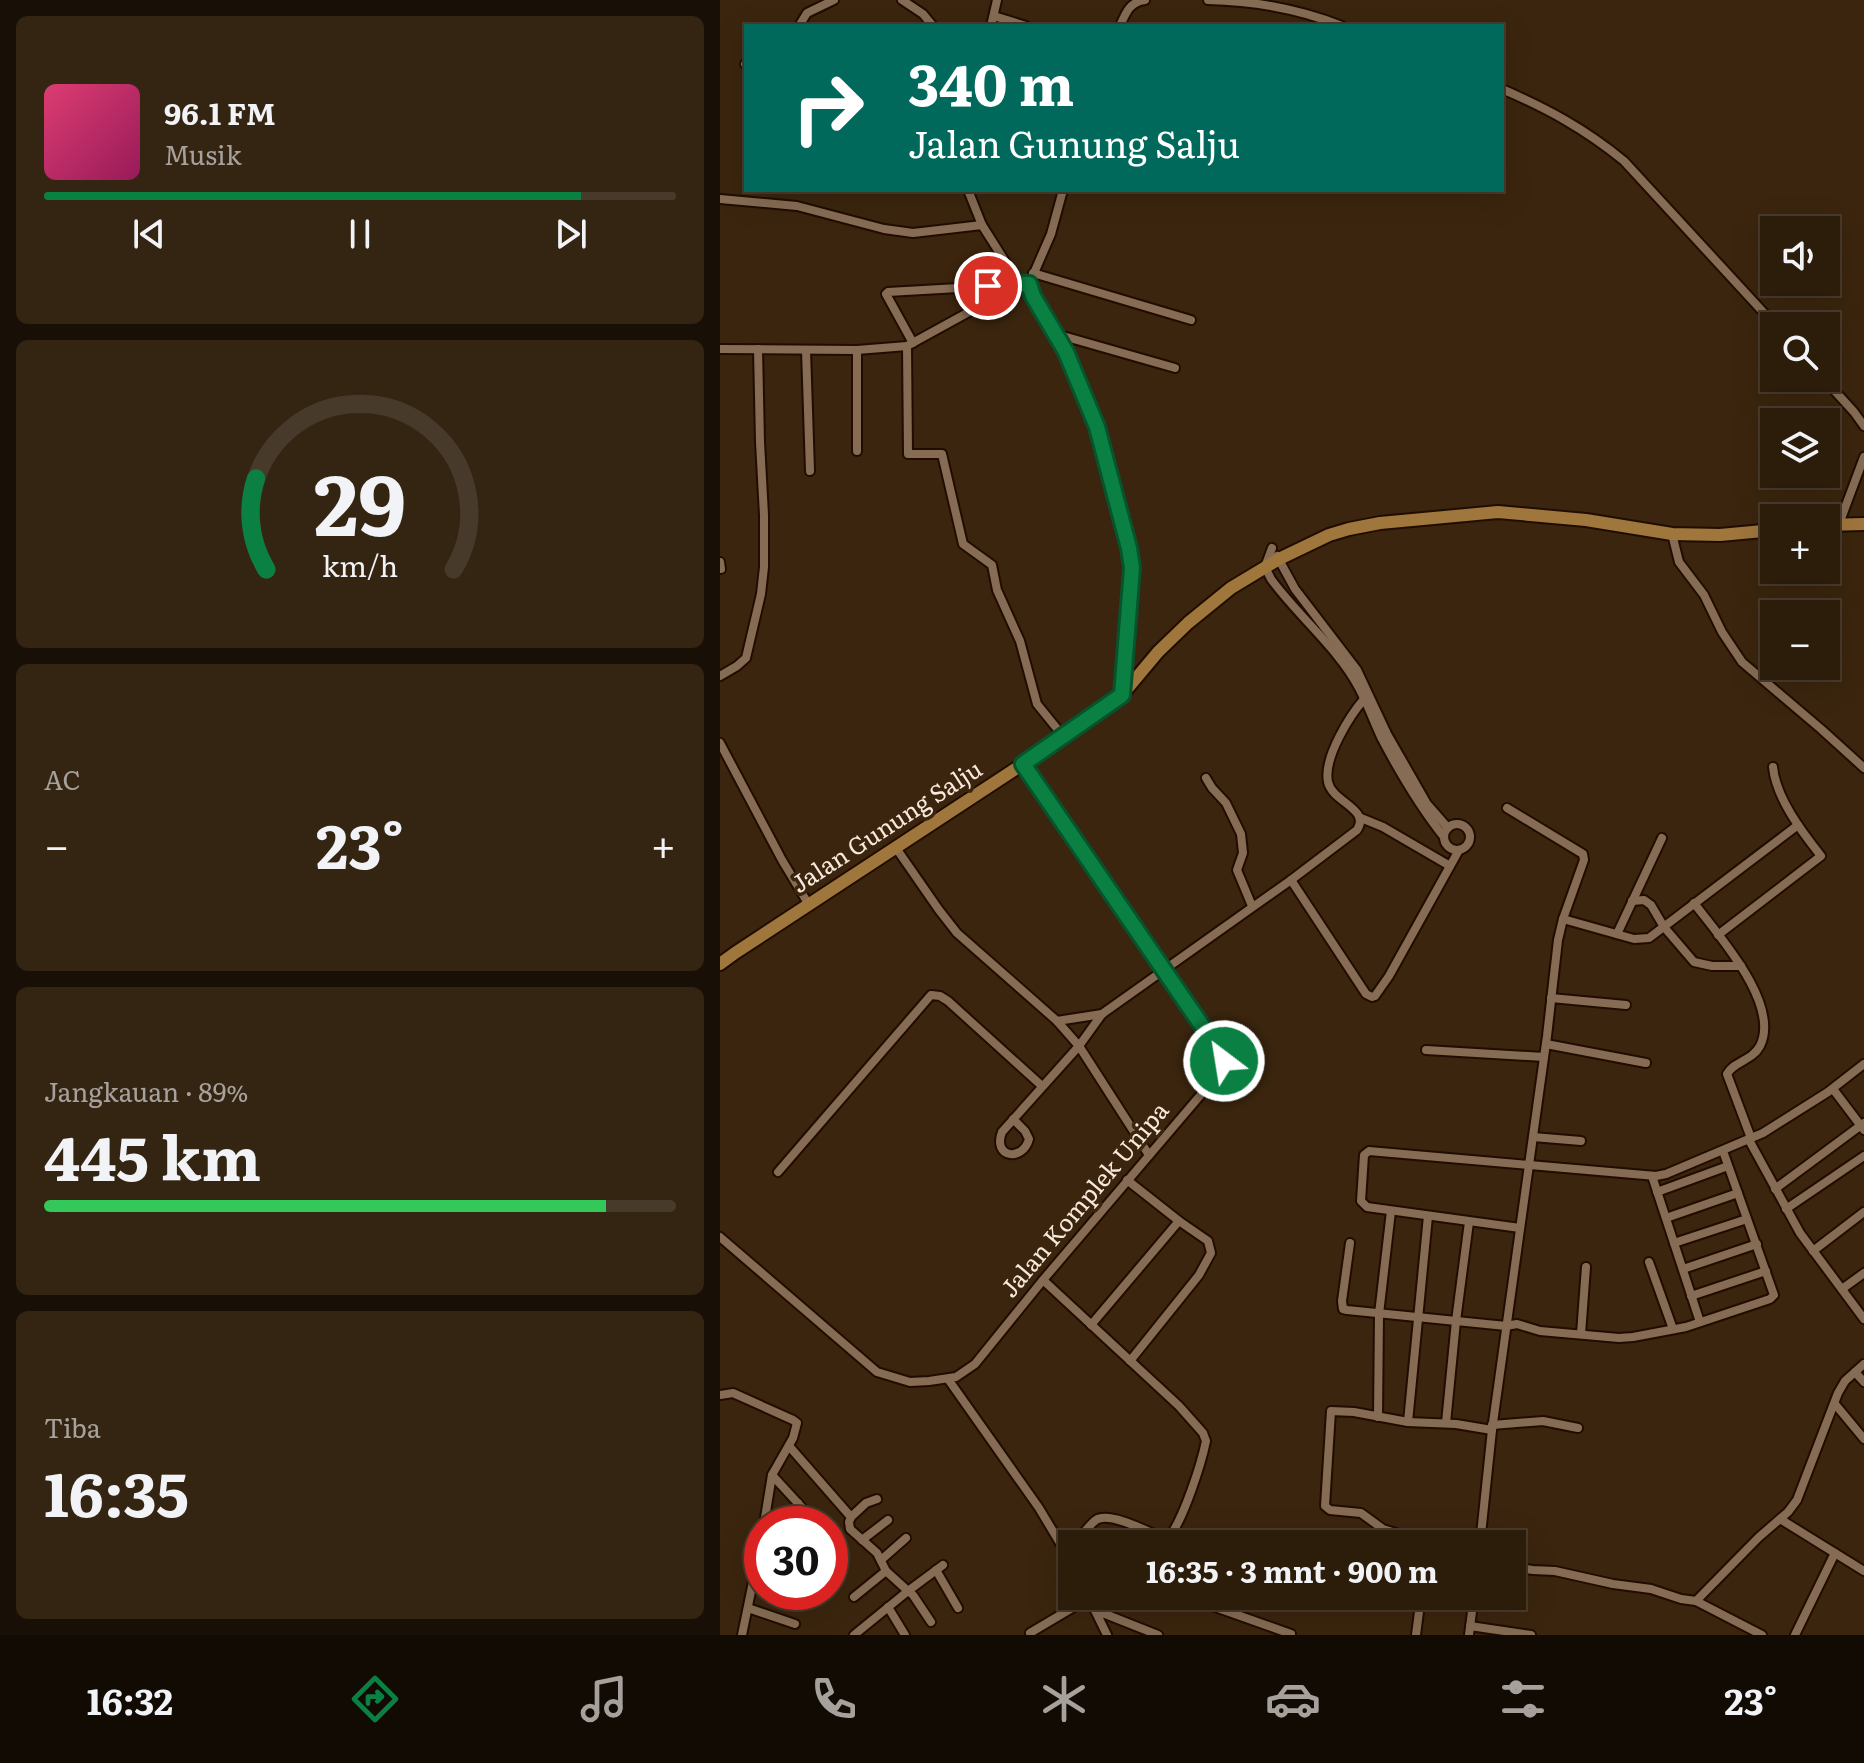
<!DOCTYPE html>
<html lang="id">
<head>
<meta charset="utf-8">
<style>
  body { margin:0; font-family:Literata,serif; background:#342513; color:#f1f3f6; height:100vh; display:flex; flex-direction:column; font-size:30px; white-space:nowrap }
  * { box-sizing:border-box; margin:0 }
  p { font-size:26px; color:#a6a19c }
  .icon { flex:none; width:44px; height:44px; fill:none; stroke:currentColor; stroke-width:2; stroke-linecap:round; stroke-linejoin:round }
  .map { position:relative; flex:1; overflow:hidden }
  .drawer { display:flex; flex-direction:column; gap:16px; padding:16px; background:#180f06; width:720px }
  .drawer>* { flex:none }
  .top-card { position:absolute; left:24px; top:24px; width:760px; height:168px; border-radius:0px; box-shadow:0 8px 32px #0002,0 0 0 2px #483a2b; background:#00695c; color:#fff; overflow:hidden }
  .fabs { position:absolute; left:1040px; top:216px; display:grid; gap:16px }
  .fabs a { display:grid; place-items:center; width:80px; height:80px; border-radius:0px; background:#2c1c0a; box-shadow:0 8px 32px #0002,0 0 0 2px #483a2b; font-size:40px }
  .speed { position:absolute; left:24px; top:1506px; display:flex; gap:16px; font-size:40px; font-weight:700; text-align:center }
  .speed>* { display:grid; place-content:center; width:104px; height:104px; border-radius:50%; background:#2c1c0a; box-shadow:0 8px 32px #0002,0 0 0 2px #483a2b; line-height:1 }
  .speed .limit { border:12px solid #d22; background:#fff; color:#111 }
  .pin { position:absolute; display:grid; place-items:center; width:68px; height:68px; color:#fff; margin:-34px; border:4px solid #fff; border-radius:50%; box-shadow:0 2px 8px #0007 }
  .me { position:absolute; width:88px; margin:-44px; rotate:329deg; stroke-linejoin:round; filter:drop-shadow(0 0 6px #0008) }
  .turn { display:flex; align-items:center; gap:28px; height:168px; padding:0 32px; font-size:36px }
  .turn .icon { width:104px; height:104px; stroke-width:2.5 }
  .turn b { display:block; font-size:56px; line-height:68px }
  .big { font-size:60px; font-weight:700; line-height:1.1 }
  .drawer .widget { flex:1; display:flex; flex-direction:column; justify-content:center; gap:12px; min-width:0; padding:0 28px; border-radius:12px; background:#342513 }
  .drawer .dial { align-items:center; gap:0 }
  .dial svg { height:208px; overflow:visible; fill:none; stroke:#483a2b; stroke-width:7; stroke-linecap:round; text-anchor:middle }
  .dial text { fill:#f1f3f6; stroke:none }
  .song { display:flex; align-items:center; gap:24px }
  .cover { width:96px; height:96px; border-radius:12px; background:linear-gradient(135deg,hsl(340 70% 55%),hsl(330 70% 35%)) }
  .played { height:8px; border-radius:4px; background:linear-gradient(90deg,#0b8043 85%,#483a2b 85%) }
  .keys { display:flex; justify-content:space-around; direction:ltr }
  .heat { display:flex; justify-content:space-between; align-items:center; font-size:44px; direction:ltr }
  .charge { height:12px; border-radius:6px; background:linear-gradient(90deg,#34c759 89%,#483a2b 0) }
  .trip { position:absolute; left:338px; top:1530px; width:468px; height:80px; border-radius:0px; background:#2c1c0a; box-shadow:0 8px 32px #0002,0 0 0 2px #483a2b; font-weight:700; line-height:80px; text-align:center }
  .menu { display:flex; height:128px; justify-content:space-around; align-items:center; background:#120b04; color:#a6a19c }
  .menu .icon { width:56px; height:56px }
  .menu .selected { color:#0b8043 }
  .menu b { font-size:36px; color:#f1f3f6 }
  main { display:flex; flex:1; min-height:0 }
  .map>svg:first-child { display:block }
</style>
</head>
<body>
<main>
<section class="drawer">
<div class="widget">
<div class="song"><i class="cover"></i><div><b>96.1 FM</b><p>Musik</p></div></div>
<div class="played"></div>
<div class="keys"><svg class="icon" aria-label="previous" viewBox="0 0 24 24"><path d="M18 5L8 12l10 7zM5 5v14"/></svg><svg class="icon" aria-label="pause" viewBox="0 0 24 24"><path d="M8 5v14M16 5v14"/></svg><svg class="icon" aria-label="next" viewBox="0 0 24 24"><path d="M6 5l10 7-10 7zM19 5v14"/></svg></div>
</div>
<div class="widget dial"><svg viewBox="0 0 100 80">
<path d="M14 69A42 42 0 1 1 86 69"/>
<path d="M14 69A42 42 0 0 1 10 34" stroke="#0b8043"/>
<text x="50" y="56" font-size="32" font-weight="700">29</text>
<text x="50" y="72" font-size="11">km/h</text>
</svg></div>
<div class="widget"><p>AC</p>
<div class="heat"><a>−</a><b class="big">23°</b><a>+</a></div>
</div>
<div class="widget"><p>Jangkauan · 89%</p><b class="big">445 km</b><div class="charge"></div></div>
<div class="widget"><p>Tiba</p><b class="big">16:35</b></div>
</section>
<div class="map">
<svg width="1144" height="1635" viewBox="0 0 1144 1635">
  <rect width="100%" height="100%" fill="#3b250e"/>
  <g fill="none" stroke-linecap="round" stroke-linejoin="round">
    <defs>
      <g id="minor">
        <path d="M182 0 203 14 213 26"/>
        <path d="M488 0C535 1 579 9 622 26"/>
        <path d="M274 16 306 26"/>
        <path d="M79 26 87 13 114 0"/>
        <path d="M271 26 277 0"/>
        <path d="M400 26C406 12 410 2 425 0"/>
        <path d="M25 64 26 63"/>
        <path d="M782 89C828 109 865 129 904 161L1056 326"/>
        <path d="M248 190 262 225 298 282"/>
        <path d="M343 190 331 234 311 280 309 288 346 352 377 427 409 548C416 596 406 646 402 694"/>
        <path d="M0 199 77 206 164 229 193 233 262 225"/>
        <path d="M313 273 471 320"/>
        <path d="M336 334 455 368"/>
        <path d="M193 343 166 294 168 292 291 285"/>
        <path d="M187 346 188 454H222L243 544 272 565 277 590 300 641 317 704 343 736"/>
        <path d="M0 349 137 350 187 346 258 307 291 285 298 282 309 284"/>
        <path d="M86 350 90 471"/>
        <path d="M137 350V451"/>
        <path d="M1103 378 1134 412 1144 426"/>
        <path d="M1119 524 1144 457"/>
        <path d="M952 534 959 562 984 595 1002 632 1022 662 1101 729 1144 768"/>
        <path d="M552 548 545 567 551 579C577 615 619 649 639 688 648 705 654 722 662 739 680 773 700 807 724 837"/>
        <path d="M557 556 575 589 637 670 667 734 707 804 728 828"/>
        <path d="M0 562 1 569"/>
        <path d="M0 676 17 666 26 658 41 594 44 567V515L40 442 38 349"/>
        <path d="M0 743 62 860 89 905"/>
        <path d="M486 778 492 788 506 803 521 834 523 853 517 870 532 906"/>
        <path d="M641 818 663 827 730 866"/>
        <circle cx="737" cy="837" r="13"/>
        <path d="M176 848 219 910 237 933 337 1021 359 1046 429 1155"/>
        <path d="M571 880 637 830C651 809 612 802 608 782 603 758 630 715 645 698"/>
        <path d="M912 901 924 900 931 905 944 927 974 962 992 966H1021"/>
        <path d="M974 903C998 935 1061 1004 1040 1046 1032 1061 1014 1061 1007 1074L1031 1138"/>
        <path d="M843 919 914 939 929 938 1078 825"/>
        <path d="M897 934 942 838"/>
        <path d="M998 935 1101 856C1082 832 1056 798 1053 767"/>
        <path d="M831 998 906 1005"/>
        <path d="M337 1021 382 1014"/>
        <path d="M826 1044 926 1063"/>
        <path d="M706 1050 824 1057"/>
        <path d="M1113 1089 1144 1130"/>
        <path d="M293 1119 305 1131 309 1139C303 1162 272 1158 282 1132L359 1046 382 1014 571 880 646 994 652 997 655 996 669 976 739 850"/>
        <path d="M813 1137 861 1141"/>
        <path d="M1029 1140 1080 1233 1144 1319"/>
        <path d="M58 1172 211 995 220 996 228 1001 322 1086"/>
        <path d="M932 1176 980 1322"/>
        <path d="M407 1180 459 1221 488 1241 491 1253 479 1275 410 1361"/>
        <path d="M1055 1189 1144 1123"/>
        <path d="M937 1192 1008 1166"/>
        <path d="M1066 1209 1144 1156"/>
        <path d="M946 1218 1018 1193"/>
        <path d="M800 1228 647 1207 641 1201 644 1155 649 1151 936 1176 946 1174 1043 1133 1108 1092 1144 1064"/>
        <path d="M0 1237 157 1372 190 1382 209 1381 236 1377 255 1364 323 1280 501 1071 503 1065 502 1055 303 764"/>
        <path d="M630 1243 622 1301 623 1309 627 1310 786 1326 797 1324 820 1331 899 1338 913 1337 966 1327 1050 1299 1054 1295 1003 1151"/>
        <path d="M954 1243 1027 1219"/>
        <path d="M1093 1251 1144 1212"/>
        <path d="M929 1262 953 1329"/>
        <path d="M963 1269 1037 1244"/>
        <path d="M323 1280 459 1406 483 1433 486 1441C481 1465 464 1517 450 1536L443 1538C429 1532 389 1511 376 1520 368 1526 361 1537 354 1544"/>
        <path d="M1122 1289 1144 1273"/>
        <path d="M971 1296 1046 1271"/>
        <path d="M371 1325 459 1221"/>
        <path d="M861 1334 866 1267"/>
        <path d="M1135 1372 1144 1382"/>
        <path d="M228 1379 319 1508 352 1563"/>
        <path d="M0 1395 13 1393 73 1420 77 1423 73 1438 52 1475 44 1524"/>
        <path d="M1115 1404 1144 1439"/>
        <path d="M658 1417 659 1314 671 1211"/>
        <path d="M688 1422 708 1216"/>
        <path d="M726 1423 736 1321 749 1222"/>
        <path d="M772 1425 823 1421 858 1428"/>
        <path d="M69 1446 131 1517 146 1503 157 1499"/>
        <path d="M52 1475 97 1524"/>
        <path d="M131 1517 129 1522 130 1529 157 1553 166 1571 188 1591 134 1635"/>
        <path d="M1060 1519 1144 1571"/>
        <path d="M75 1524 78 1503"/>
        <path d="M142 1540 168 1520"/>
        <path d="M702 1544 692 1538 663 1529 641 1513 610 1510 605 1506 611 1411 634 1412 688 1422 736 1424 772 1430"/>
        <path d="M760 1544 772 1430 827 1036 838 940 843 919 864 860 863 854 787 808"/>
        <path d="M161 1560 186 1538"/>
        <path d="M792 1567 813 1570 835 1571 893 1584 931 1589 961 1599 976 1601 1039 1537 1068 1512 1077 1500 1118 1393 1125 1381 1144 1364"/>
        <path d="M216 1570 238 1608"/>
        <path d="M65 1592 89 1600"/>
        <path d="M368 1596 387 1635"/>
        <path d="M464 1596 571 1634"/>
        <path d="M134 1597 166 1571"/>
        <path d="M976 1601 1042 1635"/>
        <path d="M168 1607 185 1635"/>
        <path d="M28 1608 75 1624"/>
        <path d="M375 1610 438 1635"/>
        <path d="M211 1622 193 1595 188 1591 223 1565"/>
        <path d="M750 1626 811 1635"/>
        <path d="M310 1633 369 1598"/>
        <path d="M22 1635 42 1538"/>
        <path d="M696 1635 701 1596"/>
        <path d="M749 1635 754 1596"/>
        <path d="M1075 1635 1115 1553"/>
      </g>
      <g id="primary">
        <path d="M1106 525 1144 524"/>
        <path d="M0 964 15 953 303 764 402 695 438 652 468 623 511 588 559 559 609 535 629 529 660 523 778 512 866 520 952 534 1000 535 1054 530"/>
      </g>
    </defs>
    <use href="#minor" stroke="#210d00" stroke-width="12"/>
    <use href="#primary" stroke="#210d00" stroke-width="16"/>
    <use href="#minor" stroke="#866c54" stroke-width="8"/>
    <use href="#primary" stroke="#9f763c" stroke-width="12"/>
  </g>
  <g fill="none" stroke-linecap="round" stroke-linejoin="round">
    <defs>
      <path id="route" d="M268 286C282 286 296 283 309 284L313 296 346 352 377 427 409 548 412 568 402 695 303 764 502 1055 504 1061"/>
    </defs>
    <use href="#route" stroke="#07532c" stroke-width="20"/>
    <use href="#route" stroke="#0b8043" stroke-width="14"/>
  </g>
  <g text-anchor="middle" stroke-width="7" stroke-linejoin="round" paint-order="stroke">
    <g font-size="24" fill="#f8e9dc" stroke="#3b250e">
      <text transform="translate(167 827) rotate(-33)" y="8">Jalan Gunung Salju</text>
      <text transform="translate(365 1200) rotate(-50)" y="8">Jalan Komplek Unipa</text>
    </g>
  </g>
</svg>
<div class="fabs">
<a><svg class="icon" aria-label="sound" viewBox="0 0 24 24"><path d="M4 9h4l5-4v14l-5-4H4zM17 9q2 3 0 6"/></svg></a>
<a><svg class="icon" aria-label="search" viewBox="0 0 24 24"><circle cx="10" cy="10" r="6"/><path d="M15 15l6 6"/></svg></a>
<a><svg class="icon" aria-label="layers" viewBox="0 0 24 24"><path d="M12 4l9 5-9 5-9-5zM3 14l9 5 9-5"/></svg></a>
<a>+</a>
<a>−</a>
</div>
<div class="speed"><div class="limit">30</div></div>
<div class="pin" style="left:268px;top:286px;background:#d93025"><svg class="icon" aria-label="arrive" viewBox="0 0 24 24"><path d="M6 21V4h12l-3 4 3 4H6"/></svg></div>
<svg class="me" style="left:504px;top:1061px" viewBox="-20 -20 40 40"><circle r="17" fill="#0b8043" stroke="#fff" stroke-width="3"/><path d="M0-11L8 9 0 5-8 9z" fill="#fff"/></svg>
<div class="trip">16:35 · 3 mnt · 900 m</div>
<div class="top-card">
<div class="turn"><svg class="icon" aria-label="right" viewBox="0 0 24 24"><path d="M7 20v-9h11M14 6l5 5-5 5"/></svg><div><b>340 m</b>Jalan Gunung Salju</div></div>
</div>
</div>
</main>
<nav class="menu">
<b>16:32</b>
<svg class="icon selected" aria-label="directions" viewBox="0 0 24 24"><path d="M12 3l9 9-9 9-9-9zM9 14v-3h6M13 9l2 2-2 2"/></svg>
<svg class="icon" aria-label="music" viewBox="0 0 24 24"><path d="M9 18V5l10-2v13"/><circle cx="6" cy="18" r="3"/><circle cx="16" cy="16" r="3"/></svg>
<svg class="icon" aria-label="phone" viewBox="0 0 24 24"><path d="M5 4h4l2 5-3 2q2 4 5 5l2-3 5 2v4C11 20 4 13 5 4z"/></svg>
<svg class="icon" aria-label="climate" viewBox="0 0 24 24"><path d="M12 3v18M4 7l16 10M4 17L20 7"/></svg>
<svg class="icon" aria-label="car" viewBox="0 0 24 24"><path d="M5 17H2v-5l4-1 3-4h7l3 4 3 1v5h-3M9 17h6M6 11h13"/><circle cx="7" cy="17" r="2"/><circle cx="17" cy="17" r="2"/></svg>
<svg class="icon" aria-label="filters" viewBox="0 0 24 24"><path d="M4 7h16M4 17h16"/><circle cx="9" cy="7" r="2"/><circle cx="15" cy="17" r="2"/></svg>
<b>23°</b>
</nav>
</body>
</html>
